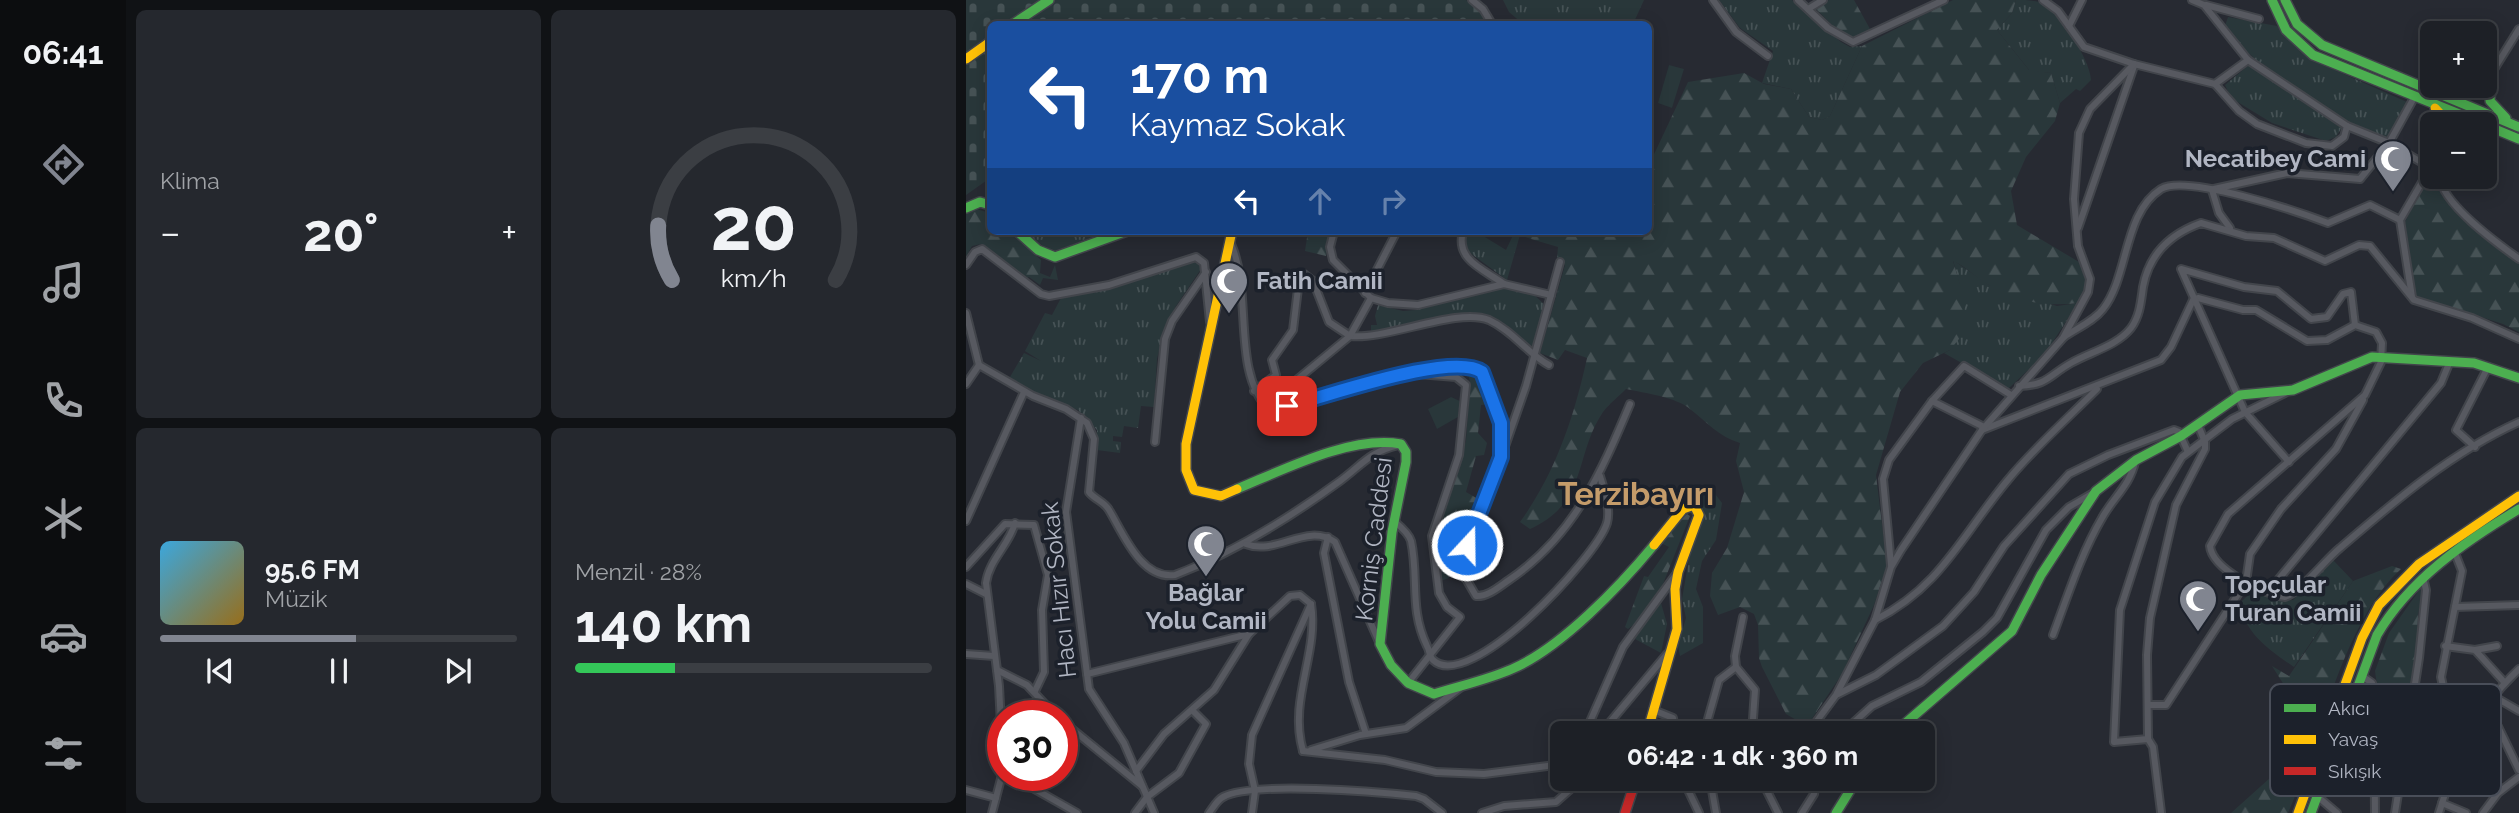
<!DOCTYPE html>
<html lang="tr">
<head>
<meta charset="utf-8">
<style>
  body { margin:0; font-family:Raleway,sans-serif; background:#25282e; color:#f1f3f6; height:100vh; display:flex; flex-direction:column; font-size:26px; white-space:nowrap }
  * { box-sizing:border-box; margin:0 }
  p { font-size:23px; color:#a0a3a7 }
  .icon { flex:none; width:38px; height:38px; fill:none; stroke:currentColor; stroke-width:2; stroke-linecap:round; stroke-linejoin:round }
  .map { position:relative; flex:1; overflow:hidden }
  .sheet { display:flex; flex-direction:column; gap:10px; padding:10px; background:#101215; width:840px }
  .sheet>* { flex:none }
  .banner { position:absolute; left:21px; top:21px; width:665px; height:214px; border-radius:10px; box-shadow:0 4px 18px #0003,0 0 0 2px #3b3e43; background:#1a4fa0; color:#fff; overflow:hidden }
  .fabs { position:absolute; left:1454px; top:21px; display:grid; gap:14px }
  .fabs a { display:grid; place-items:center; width:77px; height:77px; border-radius:10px; background:#1d2026; box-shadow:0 4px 18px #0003,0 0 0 2px #3b3e43; font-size:35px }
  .speed { position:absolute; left:21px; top:700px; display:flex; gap:14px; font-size:35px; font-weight:700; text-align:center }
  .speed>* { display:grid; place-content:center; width:91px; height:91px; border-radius:50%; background:#1d2026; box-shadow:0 4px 18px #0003,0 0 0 2px #3b3e43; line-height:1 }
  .speed .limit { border:10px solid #d22; background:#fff; color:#111 }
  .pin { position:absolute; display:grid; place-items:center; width:60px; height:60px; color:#fff; margin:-30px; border-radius:14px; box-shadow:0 4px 10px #0006 }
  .me { position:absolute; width:77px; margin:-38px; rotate:21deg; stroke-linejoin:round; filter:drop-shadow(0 0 5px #0008) }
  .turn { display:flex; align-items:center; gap:24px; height:147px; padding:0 28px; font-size:32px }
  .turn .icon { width:91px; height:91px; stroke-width:2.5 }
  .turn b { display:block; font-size:49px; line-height:60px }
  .lanes { display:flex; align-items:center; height:66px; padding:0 28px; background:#0003; justify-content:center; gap:35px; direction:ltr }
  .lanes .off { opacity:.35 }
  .big { font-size:52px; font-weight:700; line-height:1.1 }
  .sheet .card { flex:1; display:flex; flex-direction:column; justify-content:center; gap:10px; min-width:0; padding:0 24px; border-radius:10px; background:#25282e }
  .sheet .dial { align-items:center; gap:0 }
  .dial svg { height:182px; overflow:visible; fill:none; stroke:#3b3e43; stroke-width:7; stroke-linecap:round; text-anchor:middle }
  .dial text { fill:#f1f3f6; stroke:none }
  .song { display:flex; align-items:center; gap:21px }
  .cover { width:84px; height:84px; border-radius:10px; background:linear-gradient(135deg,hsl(200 70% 55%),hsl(40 70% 35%)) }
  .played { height:7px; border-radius:4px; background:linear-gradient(90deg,#818590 55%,#3b3e43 55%) }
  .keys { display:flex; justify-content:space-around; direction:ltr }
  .heat { display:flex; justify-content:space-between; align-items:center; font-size:38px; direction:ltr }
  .charge { height:10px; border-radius:5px; background:linear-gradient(90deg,#34c759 28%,#3b3e43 0) }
  .sheet .tiles { flex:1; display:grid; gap:10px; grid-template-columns:repeat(2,1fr) }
  .trip { position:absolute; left:584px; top:721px; width:385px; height:70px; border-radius:10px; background:#1d2026; box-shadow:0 4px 18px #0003,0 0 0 2px #3b3e43; font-weight:700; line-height:70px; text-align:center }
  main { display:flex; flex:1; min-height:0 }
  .menu { display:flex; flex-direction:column; width:126px; justify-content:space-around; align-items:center; background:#0c0d0f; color:#a0a3a7 }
  .menu .icon { width:49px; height:49px }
  .menu .active { color:#818590 }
  .menu b { font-size:32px; color:#f1f3f6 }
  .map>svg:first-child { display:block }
</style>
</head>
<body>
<main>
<nav class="menu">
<b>06:41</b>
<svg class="icon active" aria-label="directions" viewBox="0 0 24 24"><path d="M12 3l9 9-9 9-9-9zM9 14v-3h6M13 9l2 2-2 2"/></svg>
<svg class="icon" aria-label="music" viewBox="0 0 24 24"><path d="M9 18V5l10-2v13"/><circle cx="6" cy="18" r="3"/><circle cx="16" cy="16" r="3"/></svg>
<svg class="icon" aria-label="phone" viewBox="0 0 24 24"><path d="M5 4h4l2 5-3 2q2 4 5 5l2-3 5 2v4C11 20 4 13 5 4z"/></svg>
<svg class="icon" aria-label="climate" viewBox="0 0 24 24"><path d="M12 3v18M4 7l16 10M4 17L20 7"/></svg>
<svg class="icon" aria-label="car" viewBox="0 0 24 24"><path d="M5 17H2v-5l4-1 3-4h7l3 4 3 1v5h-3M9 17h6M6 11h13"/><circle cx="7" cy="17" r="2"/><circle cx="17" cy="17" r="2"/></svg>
<svg class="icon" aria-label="filters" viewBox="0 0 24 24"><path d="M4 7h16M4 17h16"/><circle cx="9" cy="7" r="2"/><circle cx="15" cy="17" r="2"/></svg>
</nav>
<section class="sheet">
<div class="tiles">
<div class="card"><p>Klima</p>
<div class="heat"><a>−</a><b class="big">20°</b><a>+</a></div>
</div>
<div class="card dial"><svg viewBox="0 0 100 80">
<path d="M14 69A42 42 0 1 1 86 69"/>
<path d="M14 69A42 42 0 0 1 8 45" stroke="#818590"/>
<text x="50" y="56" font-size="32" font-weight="700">20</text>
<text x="50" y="72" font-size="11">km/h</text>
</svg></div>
<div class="card">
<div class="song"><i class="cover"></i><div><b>95.6 FM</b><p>Müzik</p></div></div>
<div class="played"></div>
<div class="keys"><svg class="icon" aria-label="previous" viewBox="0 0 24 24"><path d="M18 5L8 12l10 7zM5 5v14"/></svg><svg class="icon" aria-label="pause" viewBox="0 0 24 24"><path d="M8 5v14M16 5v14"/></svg><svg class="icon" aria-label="next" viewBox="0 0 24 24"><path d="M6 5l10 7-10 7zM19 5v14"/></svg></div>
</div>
<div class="card"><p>Menzil · 28%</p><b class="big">140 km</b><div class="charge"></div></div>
</div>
</section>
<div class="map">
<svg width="1553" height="813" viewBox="0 0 1553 813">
  <defs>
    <pattern id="grass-tufts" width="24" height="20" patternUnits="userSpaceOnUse" patternTransform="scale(1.75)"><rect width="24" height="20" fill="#29373a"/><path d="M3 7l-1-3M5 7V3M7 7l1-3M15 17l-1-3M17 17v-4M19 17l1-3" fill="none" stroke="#465255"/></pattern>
    <pattern id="forest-firs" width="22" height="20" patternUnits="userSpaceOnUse" patternTransform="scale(1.75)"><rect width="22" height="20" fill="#29373a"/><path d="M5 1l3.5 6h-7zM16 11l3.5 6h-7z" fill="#465255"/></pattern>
    <pattern id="cemetery-stones" width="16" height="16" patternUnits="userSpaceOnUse" patternTransform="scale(1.75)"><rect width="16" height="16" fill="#29373a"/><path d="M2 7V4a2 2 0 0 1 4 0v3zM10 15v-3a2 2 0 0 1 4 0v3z" fill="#465255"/></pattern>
  </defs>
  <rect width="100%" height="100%" fill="#272a32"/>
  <g fill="url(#grass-tufts)">
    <path d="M537 0H678L667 24H557L543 12Z"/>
    <path d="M753 0H826L875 42 884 47 896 46 864 116 856 120 843 117 825 89 796 83 807 51 774 28Z"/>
    <path d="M1050 0C1058 0 1066 0 1073 2 1093 11 1124 59 1125 80L1114 91 1110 89 1094 103 1085 73 1064 71 1031 30 1046 13Z"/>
    <path d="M1262 17 1311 26 1344 59 1443 103 1422 138 1419 139C1376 121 1283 66 1259 26Z"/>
    <path d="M1283 65 1376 127 1370 137 1360 141 1306 123 1265 98 1259 85Z"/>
    <path d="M58 231H144L85 252Z"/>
    <path d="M501 231H509L540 250 549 231H568L565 239 554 235 541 280 500 250 498 241Z"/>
    <path d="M987 260 1023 285 1091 306 1112 303 1079 354 1042 389 978 353 984 350 998 301Z"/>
    <path d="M227 262 232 263 235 269 210 306 197 333 191 359 188 407 175 406 172 428 158 426 156 437 147 436V441L155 442 154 453 131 450V430L112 410 72 395 44 377 58 353 75 361 59 351 79 313 86 315 95 298 148 288Z"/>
    <path d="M537 288 566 293 578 304 567 347 539 325 514 314 405 333V325H411L409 316 412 305 437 311 450 310Z"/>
    <path d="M746 490 756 503 750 540 736 561 730 589 737 607V643L714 656 712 646 720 618 716 599 724 553 735 515 737 491Z"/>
    <path d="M1367 560 1387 581 1328 667C1307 653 1273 630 1276 601L1286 591 1316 601 1327 600Z"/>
    <path d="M695 603 701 624 695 653 669 639 688 607Z"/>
  </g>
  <g fill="url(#forest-firs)">
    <path d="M863 0H888L904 29 885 39 872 31 849 8Z"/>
    <path d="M987 0H1050L1046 13 1031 30 1063 70 1085 73 1094 103 1089 121 1060 157 1045 191 1051 225 1113 262 1121 284 1112 303C1082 307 1049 302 1023 285 1010 278 1001 267 987 261L999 301 997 334 984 350 957 363 934 392 910 475 921 565 908 605 876 674 841 726 820 714 796 667 793 658 792 625 788 614 774 607 752 615 744 596 746 573 761 548 778 492 770 461 774 443C753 437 741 422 724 409 710 397 679 393 660 389 653 396 643 404 637 412 608 455 622 503 564 529L554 522C590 472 608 417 621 358L599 350 592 360 574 353 599 265 591 259 592 247 565 239 568 231H682L683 165 722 82 778 73 798 84 825 89 843 117 856 120 864 116 896 46Z"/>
    <path d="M1466 170C1467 202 1526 246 1553 264V332L1537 324 1450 296 1439 222Z"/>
    <path d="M10 209 24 213V231H43L75 260 74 273 84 277 89 265 92 280 77 278 74 285 63 277 60 279 15 244 6 246 0 257V212Z"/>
    <path d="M342 231H365L360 256 339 251Z"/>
    <path d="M484 370C514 373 513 377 524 404L515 405 512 433 521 443 518 455 510 456 500 492 512 499 506 518 490 512 479 545 483 578 474 581 471 533 500 441 504 383 503 377Z"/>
    <path d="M721 514 724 516 695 589 671 622 662 629 659 627 678 576 682 577 703 547 691 541Z"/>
    <path d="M1426 566 1435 569C1377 621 1354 740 1322 813H1265L1304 778 1316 742V713L1327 699 1306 666 1323 676 1387 581Z"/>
    <path d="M1454 589 1457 593 1452 614 1451 651 1429 784 1412 782 1414 706 1409 671 1423 633Z"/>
  </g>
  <path fill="url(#cemetery-stones)" d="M0 0H500L517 13 523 24H24V178L0 195Z"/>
  <g fill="#29373a">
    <path d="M703 65 718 69 706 108 692 103Z"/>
    <path d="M485 397 494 401 492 417 471 429 462 409Z"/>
  </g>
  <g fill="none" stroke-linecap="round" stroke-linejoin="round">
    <defs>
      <g id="street">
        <path d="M506 0 517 9 526 24"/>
        <path d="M747 0 770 32 802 56"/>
        <path d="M832 0 862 28 887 42 978 0"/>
        <path d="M1077 0 1092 11 1118 47 1168 64 1249 84 1273 111 1291 124 1340 143 1366 146 1378 137 1381 126"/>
        <path d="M1226 0 1238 5 1282 60 1381 126 1423 143 1465 168"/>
        <path d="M1240 5 1293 19"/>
        <path d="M842 9 857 0"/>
        <path d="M1103 26 1116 0"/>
        <path d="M1525 74 1553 29"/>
        <path d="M1249 84 1282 60"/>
        <path d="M1474 177C1476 204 1532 244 1553 259"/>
        <path d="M1248 189 1321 173 1394 179 1423 143 1449 96"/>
        <path d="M1246 190 1253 213 1264 228"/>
        <path d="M1112 228 1168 66"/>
        <path d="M368 231 364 247 367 260 405 298 422 303 452 305 538 284 585 295"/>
        <path d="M497 231C489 260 517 269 538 284"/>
        <path d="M265 244C287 293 265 371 303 410L440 373 499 365 516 372 535 423V457L498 558 499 577 510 596C522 597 534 586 543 580 608 536 635 473 664 404"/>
        <path d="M0 265 9 252 16 249 75 294 83 296 143 285 230 257 238 263 244 322"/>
        <path d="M399 293 431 231"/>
        <path d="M1446 297 1434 220 1466 165"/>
        <path d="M0 313 13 365"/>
        <path d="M384 336C422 340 491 307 523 320 547 331 561 353 583 365"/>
        <path d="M1098 337C1111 328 1128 321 1137 309 1163 276 1157 213 1195 189 1221 174 1333 212 1362 223L1404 205 1434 220"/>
        <path d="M13 365 67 396 100 409 121 423 128 439 123 492C128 499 139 502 143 510 157 533 175 580 209 575 269 552 322 519 374 481 397 464 403 452 433 445"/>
        <path d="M0 384 13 365"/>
        <path d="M1053 386C1082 385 1082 376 1105 363 1124 352 1151 346 1165 328 1174 316 1175 301 1177 287 1183 254 1204 234 1235 223L1280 236 1308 238 1359 261 1393 245 1404 246 1448 300 1506 318 1553 339"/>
        <path d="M288 391 310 375 306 360 327 330 333 280 338 274 347 281 363 322 384 336"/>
        <path d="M299 406 384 336 405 298"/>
        <path d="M115 418 100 512 123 689 158 743 188 813"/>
        <path d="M1018 427 966 401 998 366 1045 395"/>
        <path d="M1016 430 1195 360 1205 347 1227 300 1232 298 1277 310H1290L1341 341 1361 340 1389 325 1410 332 1416 343 1415 362 1399 395 1262 514 1244 546C1246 569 1298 595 1319 597 1335 592 1359 560 1374 548 1430 500 1486 452 1553 422"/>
        <path d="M189 442 199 339 206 321 240 272"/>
        <path d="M1509 447 1490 430 1522 367"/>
        <path d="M537 452 560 386 594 262"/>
        <path d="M1323 462 1279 412 1215 269 1278 287 1311 291 1345 319 1361 317 1377 294 1385 292 1389 325"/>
        <path d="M0 521 58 392"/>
        <path d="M428 521C434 526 443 534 445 541 453 578 443 609 461 646 464 651 463 656 467 660 503 694 630 558 641 523 645 509 638 490 634 476"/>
        <path d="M362 537 358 553 383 682 400 734"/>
        <path d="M280 544C310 556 341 522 369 542L414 644"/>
        <path d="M1489 553 1496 571 1475 677 1491 752"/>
        <path d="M925 565 917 479 923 460 966 401"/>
        <path d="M0 567 39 524 68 525 82 575 76 610 78 672 69 691"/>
        <path d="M0 584 20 594"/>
        <path d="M1302 592 1475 383 1484 361"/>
        <path d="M1489 607 1553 605"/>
        <path d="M909 620C975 587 996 535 1041 481 1068 448 1101 419 1131 389"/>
        <path d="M1087 635C1102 595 1115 554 1136 518 1147 498 1164 485 1169 462"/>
        <path d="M1479 646 1509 650 1539 683"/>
        <path d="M1509 650 1531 646"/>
        <path d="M0 654 28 656"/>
        <path d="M770 667 769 656 777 617"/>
        <path d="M31 670 61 685 90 716"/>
        <path d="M121 674 283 634"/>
        <path d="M1396 676 1406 683 1408 692 1409 813"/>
        <path d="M442 683 494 617 481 607 473 593 466 536 493 455 500 385 490 377 452 374"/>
        <path d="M872 694 910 675 977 626 1008 592 1038 546 1103 474 1142 455 1208 430 1213 432 1222 452"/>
        <path d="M1527 696 1553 711"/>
        <path d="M1521 704 1553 770"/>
        <path d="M1182 705H1200L1280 582 1284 554 1315 509 1370 449 1397 400"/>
        <path d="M687 710 707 718 709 733"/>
        <path d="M96 721 176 786"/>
        <path d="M619 733 657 647 711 573"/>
        <path d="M635 733 701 654"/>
        <path d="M738 733 753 680 770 667 789 690 786 733"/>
        <path d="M842 733 870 695 909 620 925 567 935 550 1016 430 1097 338 1122 292 1124 279 1112 246 1108 199 1113 133 1124 109 1168 64"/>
        <path d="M876 733 906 706 955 682 1017 632 1031 618 1080 530 1103 507 1129 492"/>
        <path d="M1182 739 1148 742 1154 610 1189 502 1216 457 1266 419 1319 393"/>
        <path d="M345 750 394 735 440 728 494 688"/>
        <path d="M337 751 419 760 470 772 518 774 597 764"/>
        <path d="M337 751C322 699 353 654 345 604"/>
        <path d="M37 763 33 686 20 583C23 560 43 545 49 523"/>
        <path d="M170 771 198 734 248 690 283 634 324 596 334 595 345 604"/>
        <path d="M44 775 111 813"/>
        <path d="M717 779 733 813"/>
        <path d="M744 779 750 813"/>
        <path d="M795 779 812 813"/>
        <path d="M0 790 30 798"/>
        <path d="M1351 796 1371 813"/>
        <path d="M1476 803 1500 813"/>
        <path d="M1195 812 1187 747 1182 739 1181 655 1184 618 1210 505 1239 449V442L1232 425"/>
        <path d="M26 813 37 771"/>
        <path d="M169 813 181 797 213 773 240 724 227 711"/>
        <path d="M243 813C247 808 251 800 257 797 286 781 413 792 450 796L458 799 476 813"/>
        <path d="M286 813 289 791 283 764 286 735 345 604"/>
        <path d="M516 813 538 806 590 802 616 779"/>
        <path d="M836 813 848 794 850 779"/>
        <path d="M1429 813 1453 658 1460 590 1457 577"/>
        <path d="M1473 813C1493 749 1503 717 1553 669"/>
        <path d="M1517 813 1532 793 1553 777"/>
      </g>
      <g id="fast">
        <path d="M1306 0 1320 30 1347 55 1518 124"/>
        <path d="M1319 0 1331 24 1356 45 1553 127"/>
        <path d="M47 24 83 0"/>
        <path d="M1525 74 1524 101 1540 118"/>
        <path d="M1483 93 1498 94 1513 86"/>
        <path d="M1519 125 1553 139"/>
        <path d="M0 208 14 202 24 205"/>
        <path d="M51 231 72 250 89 257 161 231"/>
        <path d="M271 489C317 470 385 435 435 444L440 452V462L426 532 414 644 425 665 442 683 468 694C493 686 521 680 546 669 595 648 654 586 688 545"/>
        <path d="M928 733 1046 631 1075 575 1130 491 1170 460 1215 436 1274 395 1327 390 1406 357 1508 363 1553 378"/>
        <path d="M870 813 891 779"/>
        <path d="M1345 813 1411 635C1444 579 1498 542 1553 509"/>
      </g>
      <g id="slow">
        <path d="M0 59 24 42"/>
        <path d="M1469 108 1484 124"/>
        <path d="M266 231 220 444V470L228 490 255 496 271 489"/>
        <path d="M681 733 711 629 709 589 712 572 733 515 728 505 717 509 688 545"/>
        <path d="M1332 813 1396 638 1413 605 1453 564 1553 496"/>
      </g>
      <path id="jam" d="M659 813 670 779"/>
    </defs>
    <use href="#street" stroke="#42454b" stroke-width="10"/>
    <use href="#fast" stroke="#42454b" stroke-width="12"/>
    <use href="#slow" stroke="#42454b" stroke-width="12"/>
    <use href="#jam" stroke="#42454b" stroke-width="12"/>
    <use href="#street" stroke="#575960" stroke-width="6"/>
    <use href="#fast" stroke="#4caf50" stroke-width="9"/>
    <use href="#slow" stroke="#ffc107" stroke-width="9"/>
    <use href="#jam" stroke="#c62828" stroke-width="9"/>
  </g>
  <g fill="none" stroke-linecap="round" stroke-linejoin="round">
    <defs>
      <path id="route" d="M321 406C360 397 486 351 516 372L535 423V457L501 545"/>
    </defs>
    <use href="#route" stroke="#114b97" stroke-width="18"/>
    <use href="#route" stroke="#1a73e8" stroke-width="12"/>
  </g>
  <defs>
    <symbol id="mosque-pin" viewBox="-11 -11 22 30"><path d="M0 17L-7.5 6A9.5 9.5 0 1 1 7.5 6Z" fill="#818590" stroke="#1c212b"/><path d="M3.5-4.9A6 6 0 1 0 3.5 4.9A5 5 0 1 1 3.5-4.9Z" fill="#fff"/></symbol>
  </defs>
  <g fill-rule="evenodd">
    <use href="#mosque-pin" x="1405" y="137" width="44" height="60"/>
    <use href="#mosque-pin" x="241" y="259" width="44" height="60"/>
    <use href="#mosque-pin" x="218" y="522" width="44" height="60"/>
    <use href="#mosque-pin" x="1210" y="577" width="44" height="60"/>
  </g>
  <g text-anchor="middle" stroke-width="7" stroke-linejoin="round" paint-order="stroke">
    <g font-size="24" font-weight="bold" fill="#b1b6c3" stroke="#1c212b" text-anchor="start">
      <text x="1400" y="167" text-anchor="end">Necatibey Cami</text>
      <text x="290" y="289">Fatih Camii</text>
      <text x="1259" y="593">Topçular<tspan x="1259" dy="28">Turan Camii</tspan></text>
      <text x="240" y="601" text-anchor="middle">Bağlar<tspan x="240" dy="28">Yolu Camii</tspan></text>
    </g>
    <g font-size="24" fill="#b1b6c3" stroke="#1c212b">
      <text transform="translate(408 539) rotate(-83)" y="8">Korniş Caddesi</text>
      <text transform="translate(93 590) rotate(-96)" y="8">Hacı Hızır Sokak</text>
    </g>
    <g font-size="32" font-weight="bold" fill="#c59c6a" stroke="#1c212b">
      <text x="670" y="505">Terzibayırı</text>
    </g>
  </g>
  <rect x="1304" y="684" width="231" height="112" rx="10" fill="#1c212b" stroke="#494e59" stroke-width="2"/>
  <rect x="1318" y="704" width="32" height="8" fill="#4caf50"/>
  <rect x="1318" y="735" width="32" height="9" fill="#ffc107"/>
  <rect x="1318" y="767" width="32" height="8" fill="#c62828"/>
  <g font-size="19" fill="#b1b6c3">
    <text x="1362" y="715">Akıcı</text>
    <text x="1362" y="746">Yavaş</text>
    <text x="1362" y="778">Sıkışık</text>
  </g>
</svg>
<div class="fabs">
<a>+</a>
<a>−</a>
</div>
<div class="speed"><div class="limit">30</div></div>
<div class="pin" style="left:321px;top:406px;background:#d93025"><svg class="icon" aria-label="arrive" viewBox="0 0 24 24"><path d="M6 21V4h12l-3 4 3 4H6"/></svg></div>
<svg class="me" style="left:501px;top:545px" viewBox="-20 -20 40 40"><circle r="17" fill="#1a73e8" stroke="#fff" stroke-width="3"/><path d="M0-11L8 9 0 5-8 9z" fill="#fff"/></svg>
<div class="trip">06:42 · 1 dk · 360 m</div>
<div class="banner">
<div class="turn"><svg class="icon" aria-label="left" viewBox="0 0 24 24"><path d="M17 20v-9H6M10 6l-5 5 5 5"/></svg><div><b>170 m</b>Kaymaz Sokak</div></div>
<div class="lanes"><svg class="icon" aria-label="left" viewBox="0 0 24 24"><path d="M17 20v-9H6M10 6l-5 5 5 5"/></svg><svg class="icon off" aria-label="ahead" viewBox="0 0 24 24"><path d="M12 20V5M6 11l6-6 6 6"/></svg><svg class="icon off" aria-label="right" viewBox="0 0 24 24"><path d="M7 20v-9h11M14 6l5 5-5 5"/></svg></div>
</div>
</div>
</main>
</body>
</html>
